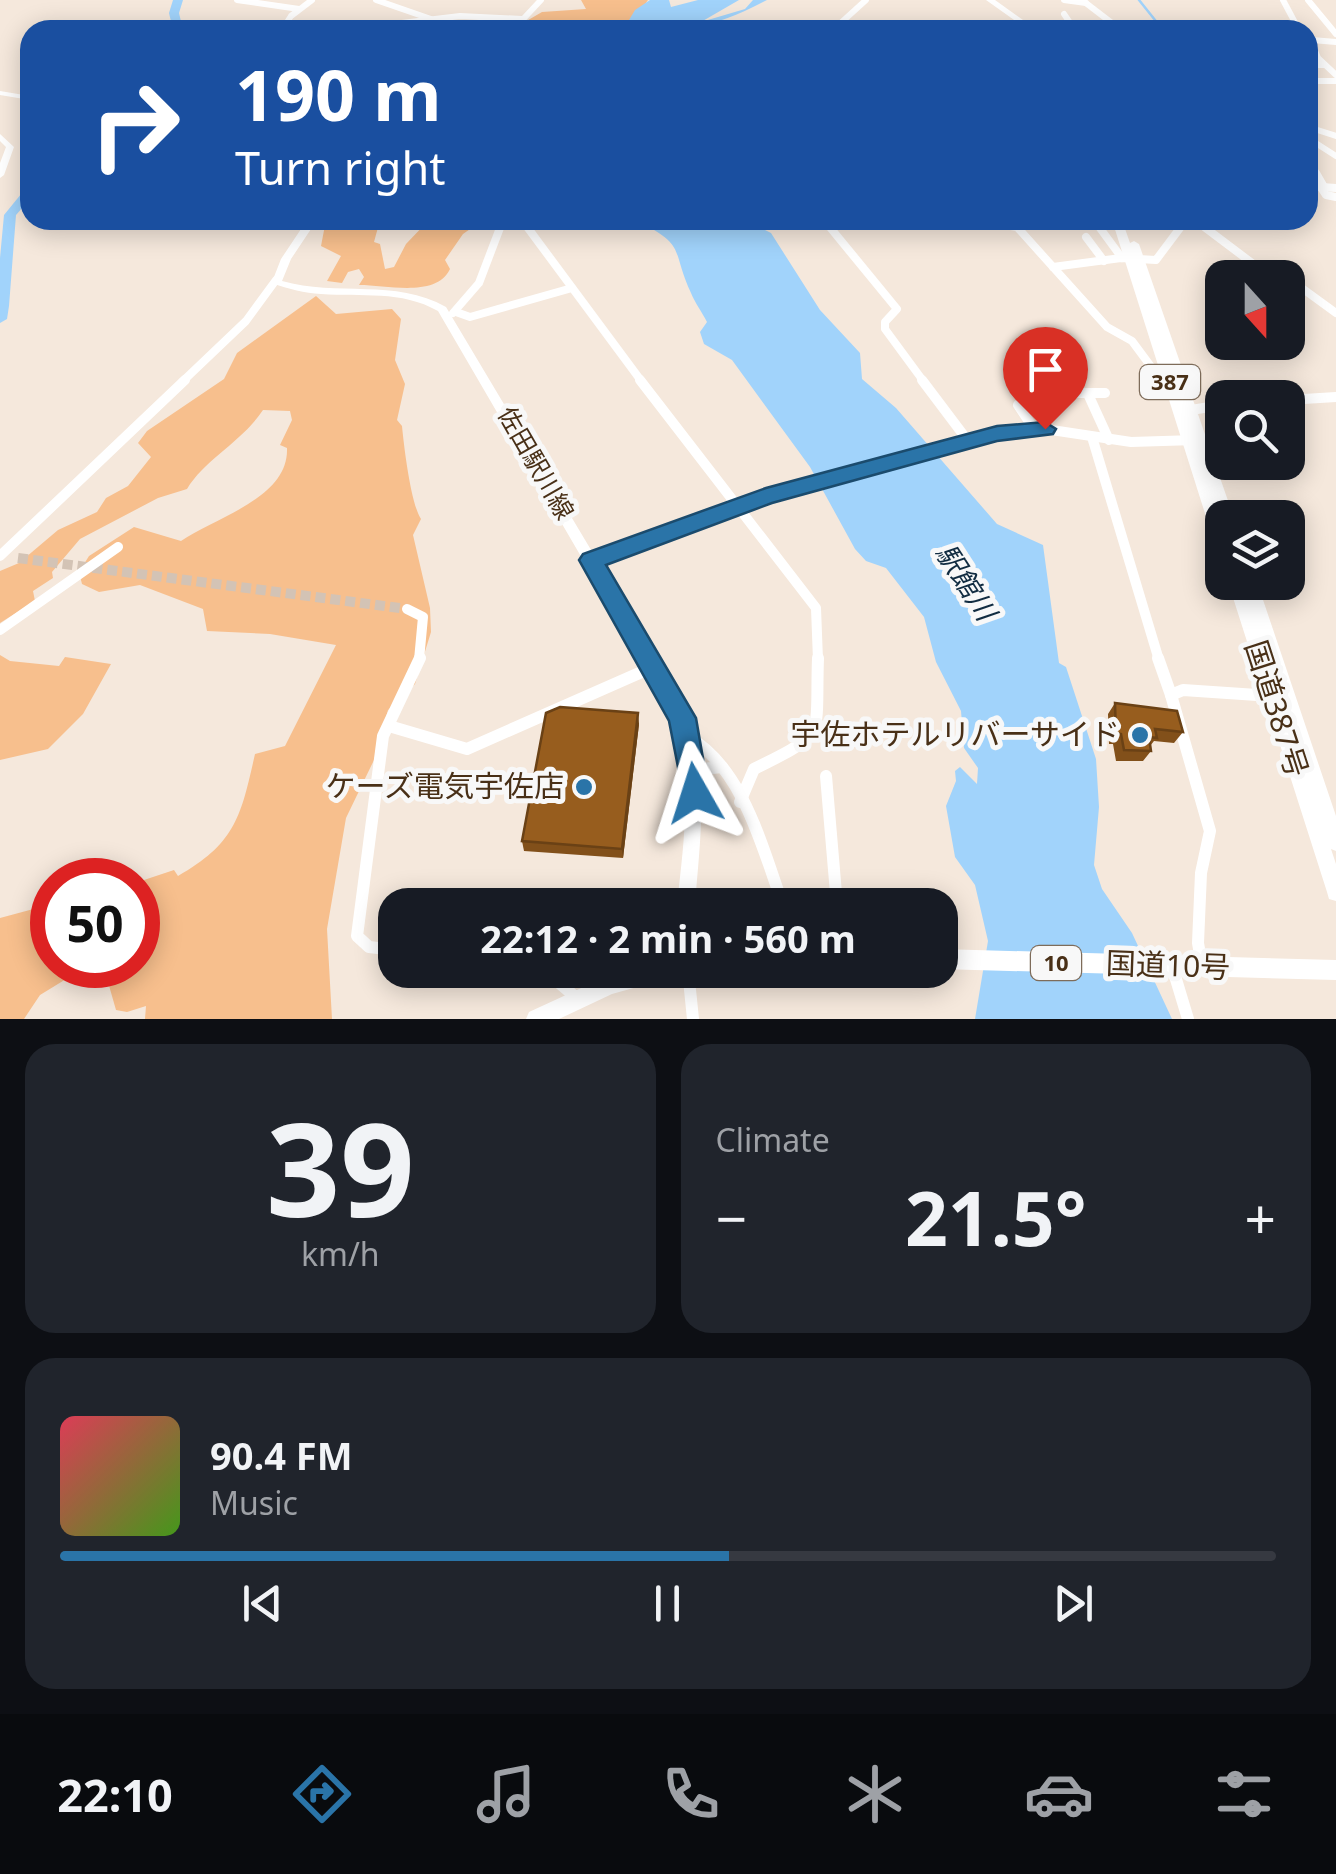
<!DOCTYPE html>
<html lang="en">
<head>
<meta charset="utf-8">
<style>
  body { margin:0; font-family:"Noto Sans","Noto Sans JP",sans-serif; background:#20242c; color:#f1f3f6; height:100vh; display:flex; flex-direction:column; font-size:38px; white-space:nowrap }
  * { box-sizing:border-box; margin:0 }
  p { font-size:32px; color:#9ea1a6 }
  .icon { flex:none; width:55px; height:55px; fill:none; stroke:currentColor; stroke-width:2; stroke-linecap:round; stroke-linejoin:round }
  .map { position:relative; height:1019px; overflow:hidden }
  .side { display:flex; flex-direction:column; gap:25px; padding:25px; background:#0d0f14; flex:1 }
  .side>* { flex:none }
  .hud { position:absolute; left:20px; top:20px; width:1298px; height:210px; border-radius:30px; box-shadow:0 5px 25px #0003; background:#1a4fa0; color:#fff; overflow:hidden }
  .needle { width:65px; rotate:159deg }
  .tools { position:absolute; left:1205px; top:260px; display:grid; gap:20px }
  .tools a { display:grid; place-items:center; width:100px; height:100px; border-radius:20px; background:#171b24; box-shadow:0 5px 25px #0003; font-size:50px }
  .speed { position:absolute; left:30px; top:858px; display:flex; gap:20px; font-size:50px; font-weight:700; text-align:center }
  .speed>* { display:grid; place-content:center; width:130px; height:130px; border-radius:50%; background:#171b24; box-shadow:0 5px 25px #0003; line-height:1 }
  .speed .limit { border:15px solid #d22; background:#fff; color:#111 }
  .pin { position:absolute; display:grid; place-items:center; width:85px; height:85px; color:#fff; margin:-102px -42px; border-radius:50% 50% 50% 0; rotate:-45deg; box-shadow:0 0 10px #0007 }
  .pin .icon { rotate:45deg }
  .me { position:absolute; width:110px; margin:-55px; rotate:354deg; stroke-linejoin:round; filter:drop-shadow(0 0 8px #0008) }
  .turn { display:flex; align-items:center; gap:35px; height:210px; padding:0 50px; font-size:45px }
  .turn .icon { width:130px; height:130px; stroke-width:2.5 }
  .turn b { display:block; font-size:70px; line-height:85px }
  .big { font-size:75px; font-weight:700; line-height:1.1 }
  .side .widget { flex:1; display:flex; flex-direction:column; justify-content:center; gap:15px; min-width:0; padding:0 35px; border-radius:30px; background:#20242c }
  .side .dial { align-items:center; gap:0 }
  .dial b { font-size:130px; line-height:1 }
  .song { display:flex; align-items:center; gap:30px }
  .cover { width:120px; height:120px; border-radius:15px; background:linear-gradient(135deg,hsl(350 70% 55%),hsl(100 70% 35%)) }
  .played { height:10px; border-radius:5px; background:linear-gradient(90deg,#2a74a8 55%,#363941 55%) }
  .keys { display:flex; justify-content:space-around; direction:ltr }
  .heat { display:flex; justify-content:space-between; align-items:center; font-size:55px; direction:ltr }
  .side .tiles { flex:1; display:grid; gap:25px; grid-template-columns:1fr 1fr }
  .widget:last-child { grid-column:span 2 }
  .trip { position:absolute; left:378px; top:888px; width:580px; height:100px; border-radius:30px; background:#171b24; box-shadow:0 5px 25px #0003; font-weight:700; line-height:100px; text-align:center }
  .dock { display:flex; height:160px; justify-content:space-around; align-items:center; background:#090b0e; color:#9ea1a6 }
  .dock .icon { width:70px; height:70px }
  .dock .current { color:#2a74a8 }
  .dock b { font-size:45px; color:#f1f3f6 }
  .map>svg:first-child { display:block }
</style>
</head>
<body>
<div class="map">
<svg width="1336" height="1019" viewBox="0 0 1336 1019">
  <rect width="100%" height="100%" fill="#f5e8dc"/>
  <g fill="#f7bf8d">
    <path d="M581 0H648L626 30H511L542 12 586 9Z"/>
    <path d="M326 220H380L374 242 380 244 385 269 394 267 406 244 429 220H483L463 234 445 260 450 269C436 298 388 285 359 285L364 277 359 269 348 272 342 283 327 281 341 256 321 246Z"/>
    <path d="M316 296 336 314 392 309 401 319 395 360 405 384 397 420 402 426C404 447 411 504 421 519L413 535 430 608 431 632 415 684 388 710 374 760 346 818 327 929 332 1019H145L146 1006 127 1012 116 1010 108 982 115 965H138V882L174 870 178 876C236 843 241 816 255 754L285 746 336 645 270 634 207 631 203 609 140 585 99 592 82 584 79 572 89 556 134 527 181 541C216 517 289 498 287 448L280 445 292 420 290 411 263 410C242 442 205 459 187 489L158 498 80 539 52 572 53 578 33 591 35 601 0 623V571L19 563 58 530 97 512 106 498 128 486 151 457 138 443 147 431 224 379 237 353Z"/>
    <path d="M0 655 10 661 59 666 65 657 111 664 83 714 48 749 0 760Z"/>
    <path d="M52 904V965H89L40 995 24 1019H0V918Z"/>
  </g>
  <g fill="#a1d3fb">
    <path d="M650 0H669L671 7 698 0H739L701 22 745 9 753 0H767C710 30 687 30 623 30L635 10Z"/>
    <path d="M636 220H745L771 233 820 310 860 353 862 379 896 408 997 524 1043 545 1059 663 1066 667 1096 759 1099 807 1094 865 1102 889 1132 933 1172 1019H975L988 941 975 885 955 857 946 806 956 781 955 771 960 767 977 784 978 768 964 748 961 711 936 662 924 617 886 568 866 561 855 549 810 467 732 360 704 344 700 332 707 322C702 312 695 303 691 293 670 247 688 247 636 220Z"/>
  </g>
  <g fill="none" stroke-linecap="round" stroke-linejoin="round">
    <path stroke="#a1d3fb" stroke-width="2.5" d="M1139 0 1163 30"/>
    <g fill="#a1d3fb" fill-rule="evenodd">
      <path d="M173 0H183L179 13 183 30H173L169 13Z"/>
      <path d="M30 187V199L16 215 9 306 7 319 0 323V258L4 215 26 188Z"/>
    </g>
    <path stroke="#d3c3b5" stroke-width="10" stroke-dasharray="10 5" stroke-linecap="butt" d="M18 558 407 609"/>
    <g stroke="#fff" stroke-width="6">
      <path d="M237 0 299 9"/>
      <path d="M376 0 431 19"/>
      <path d="M1064 0 1086 3"/>
      <path d="M1082 0 1121 30"/>
      <path d="M1283 0 1299 30"/>
      <path d="M1308 0 1336 34"/>
      <path d="M1064 14 1075 30"/>
      <path d="M282 30 291 16 312 0"/>
      <path d="M379 30 385 25 460 16 522 19"/>
      <path d="M513 30 541 0"/>
      <path d="M833 30 866 0"/>
      <path d="M944 30 953 28"/>
      <path d="M1308 34 1318 58 1336 75"/>
      <path d="M1312 40 1336 42"/>
      <path d="M1308 65H1324"/>
      <path d="M1308 81H1336"/>
      <path d="M1308 127 1336 136"/>
      <path d="M1311 140 1336 156"/>
    </g>
    <g stroke="#fff" stroke-width="8">
      <path d="M1316 173 1324 187"/>
      <path d="M1308 186 1336 188"/>
      <path d="M1320 186 1326 195 1336 197"/>
      <path d="M522 220 642 382"/>
      <path d="M824 220 897 309 885 322V329L924 382"/>
      <path d="M974 220 1017 227 1107 327 1132 341 1155 372 1167 375"/>
      <path d="M1094 220 1122 258"/>
      <path d="M1195 220 1256 266 1287 278"/>
      <path d="M1086 237 1104 261"/>
      <path d="M1053 267 1121 258 1156 260 1186 220"/>
      <path d="M1288 278 1336 313"/>
      <path d="M456 312 470 317 572 288"/>
      <path d="M453 313 479 283 503 220"/>
      <path d="M182 382 246 321 276 280"/>
    </g>
    <g stroke="#fff" stroke-width="10">
      <path d="M640 380 816 608 818 660"/>
      <path d="M922 380 968 441"/>
      <path d="M1078 393H1105"/>
      <path d="M1088 394 1109 440"/>
      <path d="M1288 400 1336 397"/>
      <path d="M1191 410 1222 405"/>
      <path d="M1034 429 1018 405 1055 398"/>
      <path d="M1092 437 1159 660"/>
      <path d="M0 556 185 380"/>
      <path d="M591 561 767 496 1005 431 1045 429 1131 442 1195 440"/>
      <path d="M407 609 423 617 419 660"/>
      <path d="M0 630 118 547"/>
    </g>
    <g stroke="#fff" stroke-width="12">
      <path d="M1158 658 1171 695"/>
      <path d="M389 726 467 749 653 667"/>
      <path d="M688 737C743 767 763 850 783 905"/>
      <path d="M693 770 722 767"/>
      <path d="M826 776 837 905"/>
      <path d="M740 802 754 769C829 732 815 738 818 658"/>
      <path d="M395 950 369 947 357 936 383 736 420 658"/>
      <path d="M1172 966 1188 1019"/>
      <path d="M1202 966 1198 943 1201 873 1210 831 1171 695 1183 690 1272 696"/>
      <path d="M520 970 552 977 578 999"/>
      <path d="M688 970 693 1019"/>
    </g>
    <g fill="#fff" fill-rule="evenodd">
      <path d="M0 91 30 96V100L0 95Z"/>
      <path d="M0 134 14 147 4 175 0 178V163L6 147 0 141Z"/>
      <path d="M307 220H317L291 259 282 281C337 297 395 278 446 307L683 704C711 769 700 837 695 905H677C684 839 694 775 671 711L438 311C401 290 362 297 321 294 304 293 289 289 274 284L272 282 281 259Z"/>
    </g>
    <g fill="#fff" fill-rule="evenodd">
      <path d="M986 0H995L1037 30H1028Z"/>
      <path d="M1112 220H1122L1130 243 1134 241 1139 244 1234 518H1222V522L1220 519 1222 550 1217 549 1215 545Z"/>
      <path d="M1228 582H1257L1336 816V851L1331 849 1336 864V901L1329 899 1327 892Z"/>
      <path d="M940 949 1336 960V980L940 969Z"/>
      <path d="M629 970H676L673 977 612 994 559 1019H526L529 1012 603 978Z"/>
    </g>
  </g>
  <g fill="#82501a">
    <path d="M1115 703 1183 732 1174 743 1154 741 1150 746 1151 751 1143 761H1116L1113 744H1109L1108 714Z"/>
    <path d="M639 724 623 858 524 851 522 841Z"/>
  </g>
  <path fill="#6a4115" d="M638 713 639 724 623 858 622 849Z"/>
  <g fill="#975d1e" stroke="#6a4115" stroke-width="2.5">
    <path d="M1115 703 1177 711 1183 732 1155 729 1157 738 1149 737 1151 751 1124 750 1121 734 1116 733Z"/>
    <path d="M560 707 638 713 622 849 522 841 546 713Z"/>
  </g>
  <path fill="#2a74a8" stroke="#1b4b6d" stroke-width="2.5" d="M1045 422 1056 429 1053 434 997 441 772 503 606 565 696 718 709 793 705 803 695 807 685 803 669 721 579 560 583 554 766 488 997 426Z"/>
  <g fill="#2a74a8" stroke="#f8f8f8" stroke-width="4">
    <circle cx="1140" cy="735" r="10"/>
    <circle cx="584" cy="787" r="10"/>
  </g>
  <g text-anchor="middle" stroke-width="10" stroke-linejoin="round" paint-order="stroke">
    <g fill="#f8f8f8" stroke="#7e6c5a" stroke-width="2.5">
      <rect x="1140" y="365" width="60" height="34" rx="8"/>
      <rect x="1031" y="946" width="50" height="34" rx="8"/>
    </g>
    <g font-size="22" font-weight="bold" fill="#493017">
      <text x="1170" y="390">387</text>
      <text x="1056" y="971">10</text>
    </g>
    <g font-size="25" fill="#493017" stroke="#f8f8f8">
      <text transform="translate(536 463) rotate(60)" y="9">佐田駅川線</text>
    </g>
    <g font-size="28" font-style="italic" fill="#112c41" stroke="#f8f8f8">
      <text transform="translate(966 582) rotate(57)" y="10">駅館川</text>
    </g>
    <g font-size="30" fill="#493017" stroke="#f8f8f8">
      <text transform="translate(1276 709) rotate(72)" y="10">国道387号</text>
      <text transform="translate(1168 966) rotate(2)" y="10">国道10号</text>
    </g>
    <g font-size="30" fill="#493017" stroke="#f8f8f8" text-anchor="end">
      <text x="1120" y="745">宇佐ホテルリバーサイド</text>
      <text x="564" y="797">ケーズ電気宇佐店</text>
    </g>
  </g>
</svg>
<div class="tools">
<a><svg class="needle" viewBox="-14 -14 28 28"><path d="M0-13l5 13h-10z" fill="#e53935"/><path d="M0 13l5-13h-10z" fill="#9ea1a6"/></svg></a>
<a><svg class="icon" aria-label="search" viewBox="0 0 24 24"><circle cx="10" cy="10" r="6"/><path d="M15 15l6 6"/></svg></a>
<a><svg class="icon" aria-label="layers" viewBox="0 0 24 24"><path d="M12 4l9 5-9 5-9-5zM3 14l9 5 9-5"/></svg></a>
</div>
<div class="speed"><div class="limit">50</div></div>
<div class="pin" style="left:1045px;top:429px;background:#d93025"><svg class="icon" aria-label="arrive" viewBox="0 0 24 24"><path d="M6 21V4h12l-3 4 3 4H6"/></svg></div>
<svg class="me" style="left:695px;top:793px" viewBox="-20 -20 40 40"><path d="M0-17L14 15 0 8-14 15z" fill="#2a74a8" stroke="#fff" stroke-width="4"/></svg>
<div class="trip">22:12 · 2 min · 560 m</div>
<div class="hud">
<div class="turn"><svg class="icon" aria-label="right" viewBox="0 0 24 24"><path d="M7 20v-9h11M14 6l5 5-5 5"/></svg><div><b>190 m</b>Turn right</div></div>
</div>
</div>
<section class="side">
<div class="tiles">
<div class="widget dial"><b>39</b><p>km/h</p></div>
<div class="widget"><p>Climate</p>
<div class="heat"><a>−</a><b class="big">21.5°</b><a>+</a></div>
</div>
<div class="widget">
<div class="song"><i class="cover"></i><div><b>90.4 FM</b><p>Music</p></div></div>
<div class="played"></div>
<div class="keys"><svg class="icon" aria-label="previous" viewBox="0 0 24 24"><path d="M18 5L8 12l10 7zM5 5v14"/></svg><svg class="icon" aria-label="pause" viewBox="0 0 24 24"><path d="M8 5v14M16 5v14"/></svg><svg class="icon" aria-label="next" viewBox="0 0 24 24"><path d="M6 5l10 7-10 7zM19 5v14"/></svg></div>
</div>
</div>
</section>
<nav class="dock">
<b>22:10</b>
<svg class="icon current" aria-label="directions" viewBox="0 0 24 24"><path d="M12 3l9 9-9 9-9-9zM9 14v-3h6M13 9l2 2-2 2"/></svg>
<svg class="icon" aria-label="music" viewBox="0 0 24 24"><path d="M9 18V5l10-2v13"/><circle cx="6" cy="18" r="3"/><circle cx="16" cy="16" r="3"/></svg>
<svg class="icon" aria-label="phone" viewBox="0 0 24 24"><path d="M5 4h4l2 5-3 2q2 4 5 5l2-3 5 2v4C11 20 4 13 5 4z"/></svg>
<svg class="icon" aria-label="climate" viewBox="0 0 24 24"><path d="M12 3v18M4 7l16 10M4 17L20 7"/></svg>
<svg class="icon" aria-label="car" viewBox="0 0 24 24"><path d="M5 17H2v-5l4-1 3-4h7l3 4 3 1v5h-3M9 17h6M6 11h13"/><circle cx="7" cy="17" r="2"/><circle cx="17" cy="17" r="2"/></svg>
<svg class="icon" aria-label="filters" viewBox="0 0 24 24"><path d="M4 7h16M4 17h16"/><circle cx="9" cy="7" r="2"/><circle cx="15" cy="17" r="2"/></svg>
</nav>
</body>
</html>
